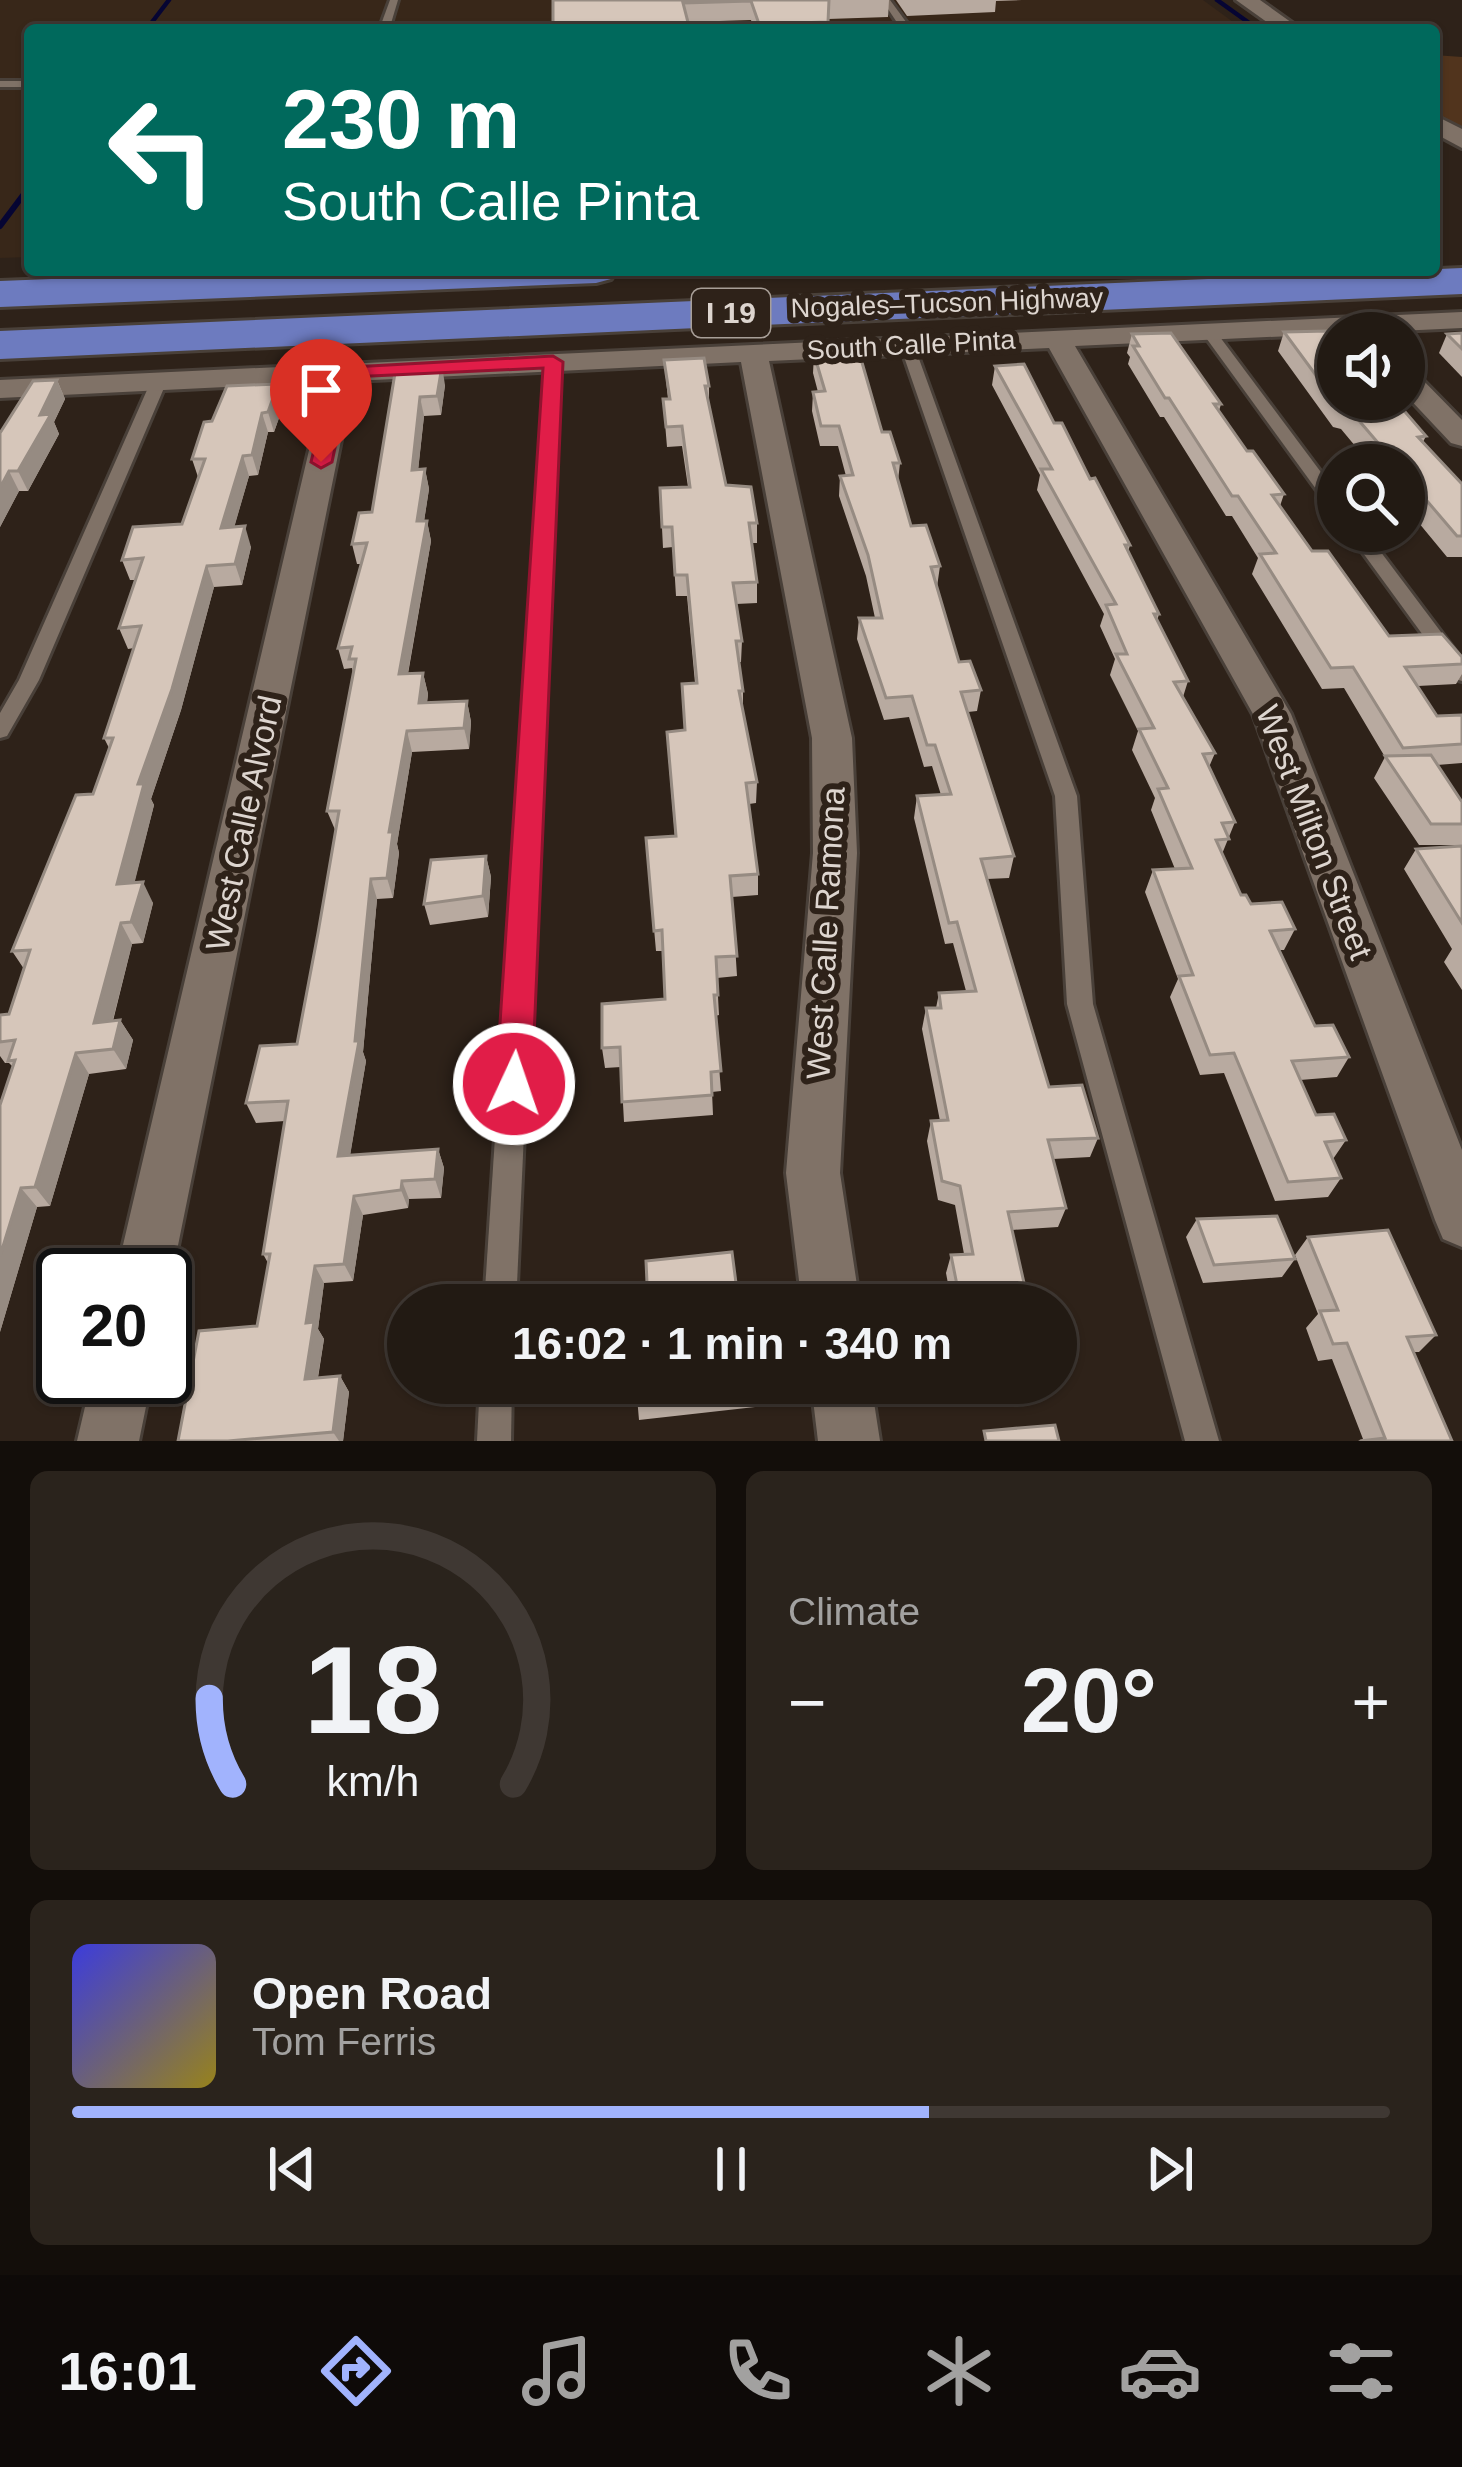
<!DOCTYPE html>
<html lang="en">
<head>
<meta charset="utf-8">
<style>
  body { margin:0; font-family:Arial,sans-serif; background:#2a231c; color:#f1f3f6; height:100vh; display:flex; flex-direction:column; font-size:45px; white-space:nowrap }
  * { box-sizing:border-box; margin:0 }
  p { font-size:39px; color:#a2a1a0 }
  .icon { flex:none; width:66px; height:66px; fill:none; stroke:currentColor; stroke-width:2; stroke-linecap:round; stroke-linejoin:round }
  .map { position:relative; height:1441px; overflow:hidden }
  .side { display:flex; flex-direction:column; gap:30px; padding:30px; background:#130e0a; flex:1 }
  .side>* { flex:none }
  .guide { position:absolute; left:24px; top:24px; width:1416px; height:252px; border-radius:12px; box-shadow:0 3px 9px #0004,0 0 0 3px #3f3833; background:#00695c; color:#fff; overflow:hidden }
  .tools { position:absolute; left:1317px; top:312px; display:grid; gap:24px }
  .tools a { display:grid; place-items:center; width:108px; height:108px; border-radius:50%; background:#221a13; box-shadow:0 3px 9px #0004,0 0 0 3px #3f3833; font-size:60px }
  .speed { position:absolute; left:36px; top:1248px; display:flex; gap:24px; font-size:60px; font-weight:700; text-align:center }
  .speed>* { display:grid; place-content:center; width:156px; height:156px; border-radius:50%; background:#221a13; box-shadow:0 3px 9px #0004,0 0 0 3px #3f3833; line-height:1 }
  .speed .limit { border:6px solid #111; border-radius:18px; background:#fff; color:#111 }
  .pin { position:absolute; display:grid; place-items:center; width:102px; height:102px; color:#fff; margin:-123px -51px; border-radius:50% 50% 50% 0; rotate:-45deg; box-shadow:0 0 12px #0007 }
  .pin .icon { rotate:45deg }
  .me { position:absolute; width:132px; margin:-66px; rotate:3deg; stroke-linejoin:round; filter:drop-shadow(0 0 9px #0008) }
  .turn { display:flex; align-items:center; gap:42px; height:252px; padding:0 60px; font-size:54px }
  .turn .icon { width:156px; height:156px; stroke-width:2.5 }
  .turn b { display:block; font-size:84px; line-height:102px }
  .big { font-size:90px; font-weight:700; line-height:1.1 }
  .side .widget { flex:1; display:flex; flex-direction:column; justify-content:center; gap:18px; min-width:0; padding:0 42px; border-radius:18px; background:#2a231c }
  .side .dial { align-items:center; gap:0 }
  .dial svg { height:312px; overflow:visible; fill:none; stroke:#3f3833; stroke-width:7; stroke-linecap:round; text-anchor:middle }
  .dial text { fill:#f1f3f6; stroke:none }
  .song { display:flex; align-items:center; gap:36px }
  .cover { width:144px; height:144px; border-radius:18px; background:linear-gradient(135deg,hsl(240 70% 55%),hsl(50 70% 35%)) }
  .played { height:12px; border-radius:6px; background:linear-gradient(90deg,#a1b3fd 65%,#3f3833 65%) }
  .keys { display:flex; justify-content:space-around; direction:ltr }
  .heat { display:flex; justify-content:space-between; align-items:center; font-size:66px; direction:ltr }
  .side .tiles { flex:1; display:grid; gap:30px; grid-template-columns:1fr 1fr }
  .widget:last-child { grid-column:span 2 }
  .trip { position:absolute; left:387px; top:1284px; width:690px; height:120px; border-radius:60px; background:#221a13; box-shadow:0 3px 9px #0004,0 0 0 3px #3f3833; font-weight:700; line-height:120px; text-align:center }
  .menu { display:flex; height:192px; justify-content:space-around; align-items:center; background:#0e0a08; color:#a2a1a0 }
  .menu .icon { width:84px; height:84px }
  .menu .current { color:#a1b3fd }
  .menu b { font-size:54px; color:#f1f3f6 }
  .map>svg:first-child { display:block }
</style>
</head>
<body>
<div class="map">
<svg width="1462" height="1441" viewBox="0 0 1462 1441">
  <rect width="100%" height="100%" fill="#2e2219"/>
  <path fill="#382719" d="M0 0H1203L1244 30H30V257L0 258Z"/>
  <path fill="#51341d" d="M1434 55 1462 57V133L1434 114Z"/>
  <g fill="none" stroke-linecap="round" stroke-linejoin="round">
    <g stroke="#060533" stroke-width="4.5">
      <path d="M1217 0 1259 30"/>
      <path d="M146 30 169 0"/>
    </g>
    <path stroke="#060533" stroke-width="6" d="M0 226 30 186"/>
    <defs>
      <g id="service">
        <path d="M390 0H398L389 30H379Z"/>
        <path d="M882 0H890L912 30H902Z"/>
        <rect x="0" y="81" width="30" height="6"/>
        <path d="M1204 329H1214L1338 495V512L1332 511 1204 335Z"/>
        <path d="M902 342 914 345 1077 796 1093 1004 1219 1441H1185L1067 1004 1055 796 900 345Z"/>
        <path d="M553 358 560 362 516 1305H484L546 362Z"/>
        <path d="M159 376 167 381 39 680 7 736 0 738V713L19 680 151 381Z"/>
        <path d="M1347 531H1365L1462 660V681L1455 679Z"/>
        <path d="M480 1383H512L511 1441H477Z"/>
      </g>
      <g id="minor">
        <path d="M1462 312V328L1075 346 1291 714 1462 1150V1247L1443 1239 1435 1220 1253 714 1049 348 769 361 852 738 857 853 840 1173 860 1305H802L786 1173 813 853 812 738 741 362 353 381 172 1275 165 1293V1275H116L325 382 0 398V380Z"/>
        <path d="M1404 369 1414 371 1462 420V446L1451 443 1404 393Z"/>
        <path d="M92 1377H152L139 1441H77Z"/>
        <path d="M811 1383H871L880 1441H818Z"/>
      </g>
      <g id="tertiary">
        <path d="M1236 0H1260L1302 30H1278Z"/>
        <path d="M1434 115 1462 129V148L1434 133Z"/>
      </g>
      <g id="motorway">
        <path d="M1462 268V294L0 359V331Z"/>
        <path d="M280 270H617L611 279 596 283 0 307V281Z"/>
      </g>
    </defs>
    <use href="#service" stroke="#494039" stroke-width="6"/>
    <use href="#minor" stroke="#494039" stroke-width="6"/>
    <use href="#tertiary" stroke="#494039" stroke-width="6"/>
    <use href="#motorway" stroke="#494039" stroke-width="6"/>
    <use href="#service" fill="#807267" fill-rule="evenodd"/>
    <use href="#minor" fill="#807267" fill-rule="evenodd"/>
    <use href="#tertiary" fill="#807267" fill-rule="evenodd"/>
    <use href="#motorway" fill="#6d7bbf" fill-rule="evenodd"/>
  </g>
  <g fill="#b8aaa0">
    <path d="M553 0H889L888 17 828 19V30H754L751 20 688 22Z"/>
    <path d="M896 0H1022L996 1 995 12 907 16Z"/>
    <path d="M1284 332 1426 436 1423 442 1462 484V557H1447L1404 505V465H1371L1341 429 1333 427 1278 351Z"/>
    <path d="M1462 333V377L1439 353 1447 334Z"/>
    <path d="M1132 334 1221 404 1219 411 1247 451 1284 494 1280 506 1312 551 1389 636 1462 657V674L1456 684 1418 686 1437 716 1462 715V763L1437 765 1462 802V845H1419L1374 778 1385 757 1344 688 1322 689 1252 574 1258 558 1232 516H1226L1164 417H1160L1128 364 1130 357 1127 353Z"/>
    <path d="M814 354 882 432 900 463 898 481 911 526 940 566 937 587 959 662 981 690 977 711 968 712 1014 856 1009 878 987 879 1049 1087 1098 1138 1090 1157 1053 1159 1066 1208 1058 1227 1012 1230 1029 1305H952L946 1273 951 1255 964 1254 955 1205 938 1200 927 1141 931 1121H940L922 1029 926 1008H936L939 993 966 991 953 943 945 944 914 818 917 796 941 795 932 766 924 767 909 717 884 720 857 639 859 618H875L866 576 839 496 840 476H846L838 446H820L812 411 813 392H818L813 373Z"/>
    <path d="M664 360 709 386V405L726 485 757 523V543H752L757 582V603L736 604 742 641 741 662H739L743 691V712L757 782 756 803 749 804 758 874V895L732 897 737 976 717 978 719 1015 715 1016 721 1091 712 1092 713 1115 624 1122 621 1067 605 1068 602 1048 665 999 663 951H656L646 838 675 836 668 753 684 730 695 683 687 596H676L673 547 663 548 660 488 688 487 682 446 667 447 663 399H668Z"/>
    <path d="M995 366 1054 423 1130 545 1128 552 1159 614 1157 621 1188 681 1183 697 1215 753 1209 767 1235 822 1222 854 1241 895 1251 904 1295 929 1284 950H1279L1315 1026 1349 1057 1337 1077 1300 1080 1316 1115 1346 1140 1333 1159 1341 1178 1328 1197 1275 1201 1224 1073 1200 1075 1170 997 1178 979 1145 892 1153 870 1175 869 1151 810 1155 798 1132 750 1138 731 1110 675 1115 659 1100 626 1104 614 1037 490 1040 475 992 385Z"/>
    <path d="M396 367 445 385 441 415 424 416 418 470 425 469 429 489 424 521H427L431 541 408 674 423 673 428 694 427 703 467 701 471 722 469 749 412 752 397 844 399 853 393 898 377 899 363 1052 366 1061 350 1155 438 1149 444 1168 441 1198 409 1199 408 1208 363 1215 353 1281 324 1283 318 1329 324 1339 318 1378 340 1376 349 1392 343 1441H178L257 1326 268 1263 263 1254 285 1121 256 1123 246 1103 297 1044 336 832 327 811 353 673 352 668 344 669 338 648 361 564H357L352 544 372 512Z"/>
    <path d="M57 380 65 399 54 422 59 434 28 491H19L0 527V433Z"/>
    <path d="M284 404 274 432H268L258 475 249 476 234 527 251 547 242 585 214 587 181 710 151 799 154 805 134 883 153 903 143 943 132 944 113 1021 120 1020 133 1040 126 1069 89 1074 50 1206 37 1207 0 1332 13 1067 9 1063H5L0 1056V1015L9 1014 24 969 12 951 93 794 109 748 104 738 134 648 128 649 119 628 135 580H130L122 560 182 524 198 477 192 459 212 421Z"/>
    <path d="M1462 846V990L1444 962 1452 949 1404 869 1416 849Z"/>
    <path d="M486 856 491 877 488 917 430 925 424 904Z"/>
    <path d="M1197 1219 1295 1259 1282 1277 1203 1283 1186 1237Z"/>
    <path d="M1308 1237 1436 1335 1419 1352H1414L1452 1441H1358L1363 1439 1332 1359 1318 1361 1306 1328 1318 1314 1295 1255Z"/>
    <path d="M646 1261 736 1283V1300L730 1301Z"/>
    <path d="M620 1383H764V1406L639 1420 637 1397 623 1399Z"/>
    <path d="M967 1383H1038L1036 1387 968 1392Z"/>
  </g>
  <g fill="#968b82">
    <path d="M442 366 445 385 441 415 437 396Z"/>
    <path d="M57 380 65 399 54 422 59 434 28 491 18 471 40 415Z"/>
    <path d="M278 384 284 404 274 432 268 412Z"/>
    <path d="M420 397 424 416 416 490 412 470Z"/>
    <path d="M262 413 268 432 258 475 252 455Z"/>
    <path d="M243 456 249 476 228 549 221 528Z"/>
    <path d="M425 469 429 489 421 541 417 521Z"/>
    <path d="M9 471 19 491 0 527V488Z"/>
    <path d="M427 521 431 541 404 695 399 674Z"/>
    <path d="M245 526 251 547 242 585 235 564Z"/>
    <path d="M207 566 214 587 181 710 151 799 154 805 129 905 117 884 138 784Z"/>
    <path d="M423 673 428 694 424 724 419 703Z"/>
    <path d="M467 701 471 722 469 749 464 728Z"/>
    <path d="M407 731 412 752 397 844 399 853 393 898 387 878 389 832Z"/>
    <path d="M486 856 491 877 488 917 483 896Z"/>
    <path d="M371 879 377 899 363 1052 366 1061 347 1174 338 1156 355 1041Z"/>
    <path d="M143 882 153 903 143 943 131 922Z"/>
    <path d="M121 923 132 944 107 1043 94 1023Z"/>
    <path d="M120 1020 133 1040 126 1069 113 1049Z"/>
    <path d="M76 1053 89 1074 50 1206 35 1187Z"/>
    <path d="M438 1149 444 1168 441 1198 435 1179Z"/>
    <path d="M402 1181 409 1199 408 1208 401 1190Z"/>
    <path d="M21 1188 37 1207 0 1332V1256Z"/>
    <path d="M354 1196 363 1215 353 1281 344 1264Z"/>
    <path d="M315 1266 324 1283 318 1329 324 1339 315 1394 305 1379 306 1323Z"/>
    <path d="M340 1376 349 1392 343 1441H339L333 1432Z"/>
  </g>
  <g fill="#d6c6ba" stroke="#968b82" stroke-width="3">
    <path d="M553 0H829L828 22 759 24 751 1 683 3 690 30H553Z"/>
    <path d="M1328 331 1338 341V399H1393L1400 406 1426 436 1418 437 1462 484V536H1457L1404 474V465H1397L1349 409 1340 408 1284 332Z"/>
    <path d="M1171 333 1221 404H1214L1247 451H1253L1284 494 1272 495 1312 551H1328L1389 636 1442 634 1462 657V664L1405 667 1437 716 1462 715V744L1403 748 1353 667 1331 668 1260 554 1276 553 1238 496H1232L1169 398H1165L1133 346H1139L1132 334Z"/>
    <path d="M1462 333V349L1447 334Z"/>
    <path d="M859 352 882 432H890L900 463H893L911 526 926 525 940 566 931 567 959 662 970 661 981 690 961 692 1014 856 981 859 1049 1087 1082 1085 1098 1138 1048 1140 1066 1208 1008 1212 1029 1305H961L951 1255 973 1254 960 1186 942 1181 931 1121 948 1120 926 1008H941L939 993 976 991 957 922 949 923 917 796 951 794 935 745H927L912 696 886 698 859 618H882L868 555 840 476 853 475 839 426H821L813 392 825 391 814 354Z"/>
    <path d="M704 358 709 386H705L726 485 751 487 757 523H749L757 582 733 583 742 641H736L743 691H739L757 782 746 783 758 874 730 876 737 956 716 957 718 995H714L721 1071 711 1072 712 1095 622 1102 620 1047 602 1048V1004L665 999 662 930 654 931 646 838 676 836 667 732 685 730 682 684 697 683 687 575H675L672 527H662L660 488 690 487 682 426 666 427 663 399H670L664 360Z"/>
    <path d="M1024 364 1054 423H1062L1090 479 1095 478 1130 545H1125L1159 614H1154L1188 681 1174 682 1215 753 1203 754 1235 822 1222 823 1229 839 1216 840 1241 895H1246L1251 904 1282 902 1295 929 1270 931 1315 1026 1333 1025 1349 1057 1292 1061 1316 1115 1334 1114 1346 1140 1325 1142 1341 1178 1288 1182 1234 1053 1210 1055 1179 976 1193 975 1153 870 1192 868 1158 789 1168 788 1139 729 1154 728 1116 654H1127L1106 605 1116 604 1041 469H1052L995 366Z"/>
    <path d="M442 366 437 396 420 397 412 470 425 469 417 521H427L399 674 423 673 419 703 467 701 464 728 407 731 389 832H393L387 878 371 879 355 1041H359L338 1156 438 1149 435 1179 402 1181 401 1190 354 1196 344 1264 315 1266 306 1323 314 1322 305 1379 340 1376 333 1432 228 1441H178L199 1331 257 1326 270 1254H263L288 1101 246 1103 260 1046 297 1044 318 933 339 811H327L356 659H349L352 647 338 648 367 543 352 544 359 513 372 512 396 367Z"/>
    <path d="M57 380 40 415 51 414 18 471H9L0 488V433L33 381Z"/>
    <path d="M278 384 268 412 262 413 252 455 243 456 221 528 245 526 235 564 207 566 172 689 138 784H144L117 884 143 882 131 922 121 923 94 1023 120 1020 113 1049 76 1053 35 1187 21 1188 0 1256V1105L15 1060 8 1061 15 1040 0 1042V1015L9 1014 30 950 12 951 76 795 93 794 113 738H104L141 626 119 628 143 558 122 560 133 527 182 524 205 459H192L204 422 212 421 227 386Z"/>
    <path d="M1431 755 1462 802V824H1431L1385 756Z"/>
    <path d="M1462 846V923L1416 849Z"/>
    <path d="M486 856 483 896 424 904 431 860Z"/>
    <path d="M1277 1216 1295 1259 1214 1265 1197 1219Z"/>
    <path d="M1388 1230 1436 1335 1407 1337 1452 1441H1360L1385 1438 1347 1343 1333 1344 1320 1311 1338 1310 1308 1237Z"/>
    <path d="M732 1252 736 1283H728L731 1305H648L646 1261Z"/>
    <path d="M636 1383H764V1390L637 1404Z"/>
    <path d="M1055 1425 1059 1441H986L984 1431Z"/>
  </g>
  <path fill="#e11d48" stroke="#92132f" stroke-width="3" d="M553 356 563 362 532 1084 526 1095 514 1100 501 1095 496 1084 543 368 350 377 332 462 321 468 311 462 334 368Z"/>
  <g text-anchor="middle" stroke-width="12" stroke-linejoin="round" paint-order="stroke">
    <g font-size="27" fill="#ddd5cf" stroke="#2e2219">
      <text transform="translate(947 303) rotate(-2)" y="9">Nogales–Tucson Highway</text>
      <text transform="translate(911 345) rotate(-3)" y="9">South Calle Pinta</text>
    </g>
    <rect fill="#2e2219" stroke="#a89f98" stroke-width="3" x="692" y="289" width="78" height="48" rx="9"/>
    <g font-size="30" font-weight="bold" fill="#ddd5cf">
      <text x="731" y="323">I 19</text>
    </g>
    <g font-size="33" fill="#ddd5cf" stroke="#2e2219">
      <text transform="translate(243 823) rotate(-78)" y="12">West Calle Alvord</text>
      <text transform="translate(1315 832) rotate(69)" y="12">West Milton Street</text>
      <text transform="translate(825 933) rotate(-87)" y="12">West Calle Ramona</text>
    </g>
  </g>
</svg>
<div class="tools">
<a><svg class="icon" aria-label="sound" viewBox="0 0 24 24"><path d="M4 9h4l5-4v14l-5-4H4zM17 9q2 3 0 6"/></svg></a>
<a><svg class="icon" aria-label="search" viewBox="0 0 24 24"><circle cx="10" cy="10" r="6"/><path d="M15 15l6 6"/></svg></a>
</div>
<div class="speed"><div class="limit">20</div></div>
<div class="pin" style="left:321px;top:462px;background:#d93025"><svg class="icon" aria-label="arrive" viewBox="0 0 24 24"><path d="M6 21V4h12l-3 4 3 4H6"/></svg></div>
<svg class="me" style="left:514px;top:1084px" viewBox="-20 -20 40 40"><circle r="17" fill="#e11d48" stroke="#fff" stroke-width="3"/><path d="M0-11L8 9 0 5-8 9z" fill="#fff"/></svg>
<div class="trip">16:02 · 1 min · 340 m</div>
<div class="guide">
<div class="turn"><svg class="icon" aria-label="left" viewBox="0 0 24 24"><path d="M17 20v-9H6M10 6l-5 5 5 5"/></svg><div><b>230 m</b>South Calle Pinta</div></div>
</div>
</div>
<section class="side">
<div class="tiles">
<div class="widget dial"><svg viewBox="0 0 100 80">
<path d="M14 69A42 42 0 1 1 86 69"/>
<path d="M14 69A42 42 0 0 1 8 47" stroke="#a1b3fd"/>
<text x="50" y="56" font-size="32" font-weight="700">18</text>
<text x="50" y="72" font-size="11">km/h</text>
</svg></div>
<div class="widget"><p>Climate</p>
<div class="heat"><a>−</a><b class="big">20°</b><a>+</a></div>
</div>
<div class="widget">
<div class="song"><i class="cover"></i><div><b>Open Road</b><p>Tom Ferris</p></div></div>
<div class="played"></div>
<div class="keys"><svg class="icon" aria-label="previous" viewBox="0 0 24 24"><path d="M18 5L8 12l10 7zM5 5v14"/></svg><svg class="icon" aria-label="pause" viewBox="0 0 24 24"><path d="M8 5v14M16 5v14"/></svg><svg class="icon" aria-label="next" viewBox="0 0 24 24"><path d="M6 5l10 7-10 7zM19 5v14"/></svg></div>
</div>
</div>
</section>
<nav class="menu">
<b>16:01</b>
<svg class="icon current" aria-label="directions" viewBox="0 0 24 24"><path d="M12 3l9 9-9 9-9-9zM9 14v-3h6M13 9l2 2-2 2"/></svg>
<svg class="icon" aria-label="music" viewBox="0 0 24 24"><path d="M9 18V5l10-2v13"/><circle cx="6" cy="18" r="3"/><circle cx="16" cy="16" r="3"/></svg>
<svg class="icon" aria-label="phone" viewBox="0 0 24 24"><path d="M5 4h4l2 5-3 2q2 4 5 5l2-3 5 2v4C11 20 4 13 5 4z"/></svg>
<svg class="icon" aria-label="climate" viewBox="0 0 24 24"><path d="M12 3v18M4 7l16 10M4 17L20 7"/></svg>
<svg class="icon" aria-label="car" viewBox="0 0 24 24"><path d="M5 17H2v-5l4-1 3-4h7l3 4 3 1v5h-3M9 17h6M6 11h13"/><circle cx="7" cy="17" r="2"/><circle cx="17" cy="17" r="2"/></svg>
<svg class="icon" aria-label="filters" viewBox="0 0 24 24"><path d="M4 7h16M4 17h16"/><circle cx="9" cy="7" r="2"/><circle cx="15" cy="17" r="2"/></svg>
</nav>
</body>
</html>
